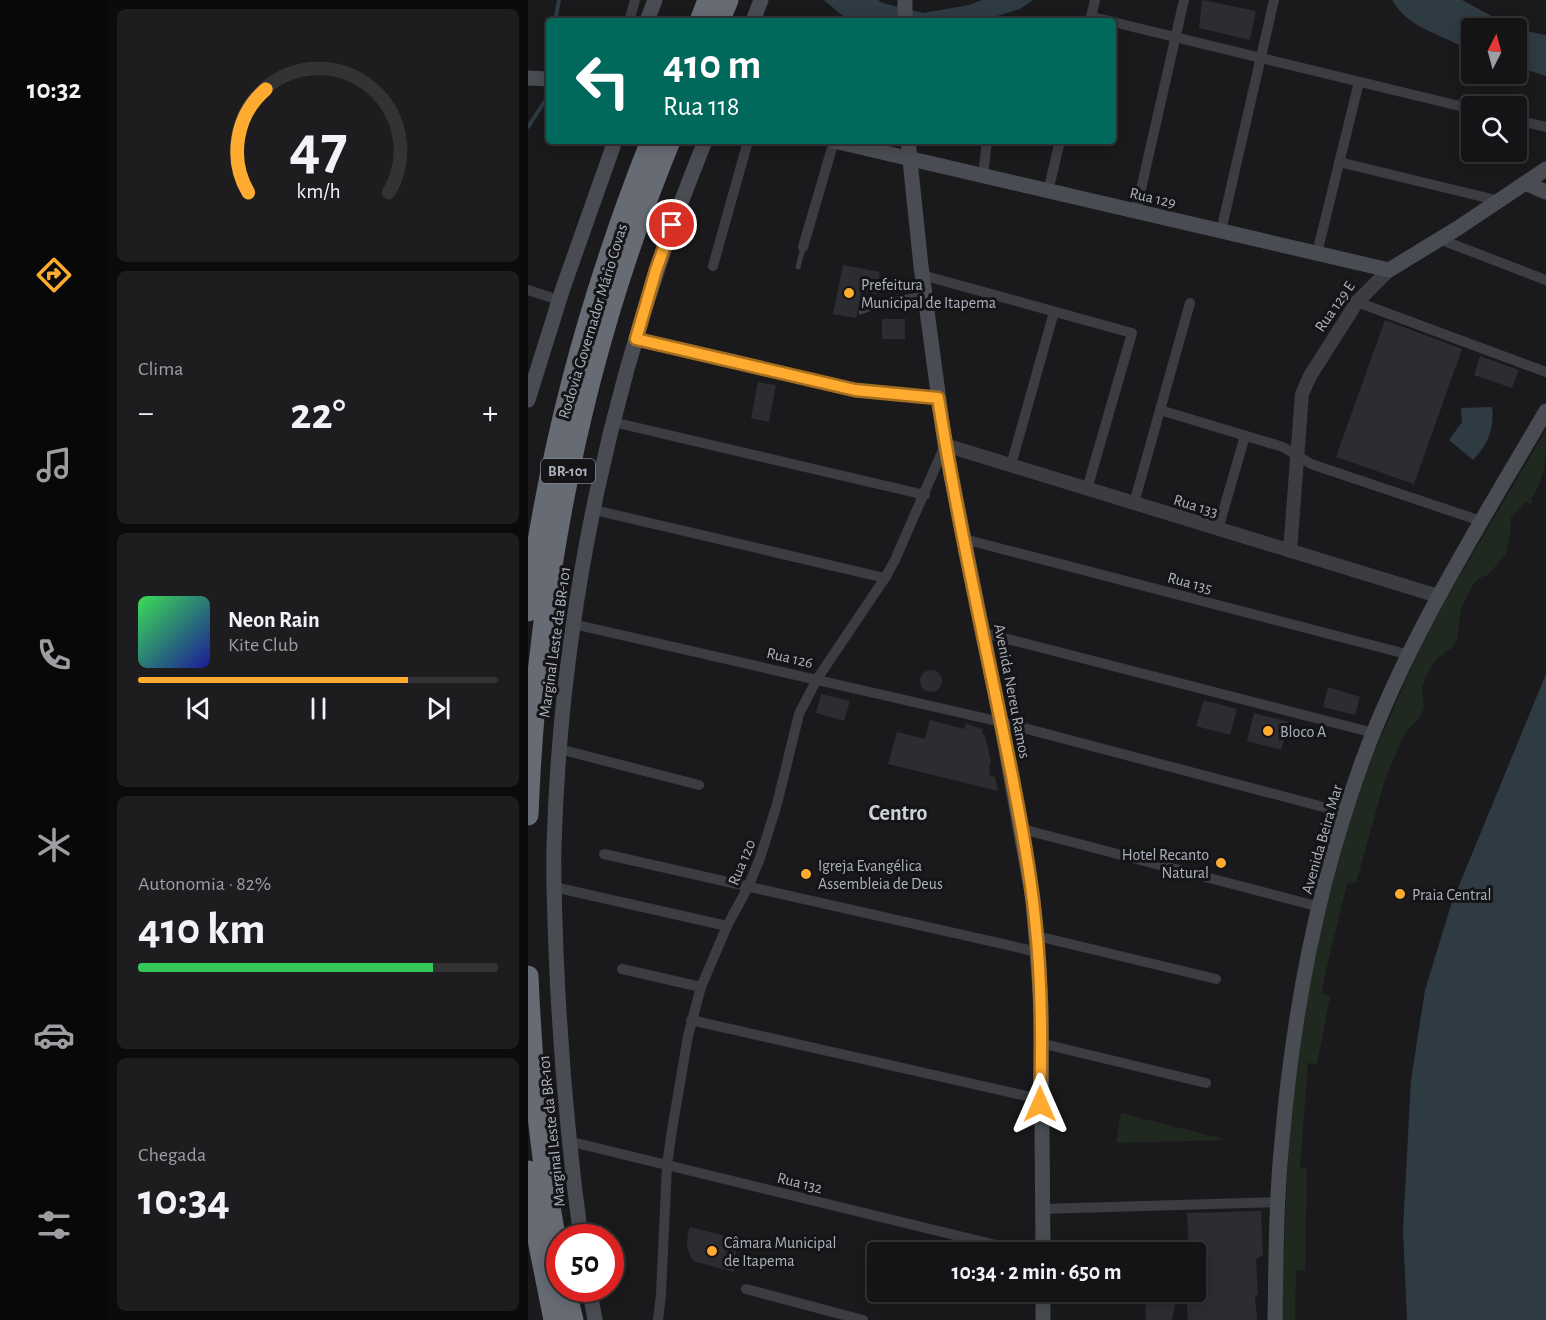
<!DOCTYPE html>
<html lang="pt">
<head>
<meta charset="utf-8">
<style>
  body { margin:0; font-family:"Alegreya Sans",sans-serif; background:#1d1d1f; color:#f1f3f6; height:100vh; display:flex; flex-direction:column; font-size:22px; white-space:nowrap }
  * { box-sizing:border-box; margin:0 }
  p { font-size:20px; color:#9d9ea1 }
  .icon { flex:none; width:33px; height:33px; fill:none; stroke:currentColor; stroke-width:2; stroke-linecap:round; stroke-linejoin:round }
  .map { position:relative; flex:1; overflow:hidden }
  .details { display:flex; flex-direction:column; gap:9px; padding:9px; background:#0b0b0c; width:420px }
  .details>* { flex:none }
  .banner { position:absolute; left:18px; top:18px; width:570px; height:126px; border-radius:6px; box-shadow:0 3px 15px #0003,0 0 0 2px #333335; background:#00695c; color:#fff; overflow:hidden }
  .needle { width:39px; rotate:6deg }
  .tools { position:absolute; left:933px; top:18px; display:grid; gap:12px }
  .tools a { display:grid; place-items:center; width:66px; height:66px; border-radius:6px; background:#141416; box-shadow:0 3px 15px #0003,0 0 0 2px #333335; font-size:30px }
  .speed { position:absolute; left:18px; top:1224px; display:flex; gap:12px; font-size:30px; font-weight:700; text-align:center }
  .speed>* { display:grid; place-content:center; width:78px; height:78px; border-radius:50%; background:#141416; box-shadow:0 3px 15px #0003,0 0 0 2px #333335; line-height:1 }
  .speed .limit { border:9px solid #d22; background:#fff; color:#111 }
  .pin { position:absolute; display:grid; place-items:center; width:51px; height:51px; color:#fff; margin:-26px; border:3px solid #fff; border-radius:50%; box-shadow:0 2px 6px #0007 }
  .me { position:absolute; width:66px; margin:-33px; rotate:0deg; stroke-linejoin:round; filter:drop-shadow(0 0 4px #0008) }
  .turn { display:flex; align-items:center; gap:21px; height:126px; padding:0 18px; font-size:27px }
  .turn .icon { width:78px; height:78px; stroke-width:2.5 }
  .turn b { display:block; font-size:42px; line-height:51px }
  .big { font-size:45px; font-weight:700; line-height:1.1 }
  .details .card { flex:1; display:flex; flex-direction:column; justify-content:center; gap:9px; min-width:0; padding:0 21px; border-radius:9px; background:#1d1d1f }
  .details .dial { align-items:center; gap:0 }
  .dial svg { height:156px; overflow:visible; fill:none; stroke:#333335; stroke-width:7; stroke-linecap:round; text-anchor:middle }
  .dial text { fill:#f1f3f6; stroke:none }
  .song { display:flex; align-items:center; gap:18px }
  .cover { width:72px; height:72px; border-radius:9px; background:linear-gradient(135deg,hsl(130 70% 55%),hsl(240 70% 35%)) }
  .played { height:6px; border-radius:3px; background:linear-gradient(90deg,#ffab30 75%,#333335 75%) }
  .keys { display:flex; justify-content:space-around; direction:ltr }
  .heat { display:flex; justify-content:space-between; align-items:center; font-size:33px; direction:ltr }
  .charge { height:9px; border-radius:4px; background:linear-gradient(90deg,#34c759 82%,#333335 0) }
  .trip { position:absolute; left:339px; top:1242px; width:339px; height:60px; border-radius:6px; background:#141416; box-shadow:0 3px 15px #0003,0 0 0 2px #333335; font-weight:700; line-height:60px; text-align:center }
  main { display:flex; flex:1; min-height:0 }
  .tabs { display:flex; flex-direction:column; width:108px; justify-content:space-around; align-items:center; background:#080809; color:#9d9ea1 }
  .tabs .icon { width:42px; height:42px }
  .tabs .active { color:#ffab30 }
  .tabs b { font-size:27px; color:#f1f3f6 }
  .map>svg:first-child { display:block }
</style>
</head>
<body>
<main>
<nav class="tabs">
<b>10:32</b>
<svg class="icon active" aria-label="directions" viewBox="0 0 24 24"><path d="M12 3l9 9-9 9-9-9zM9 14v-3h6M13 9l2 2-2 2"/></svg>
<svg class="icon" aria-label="music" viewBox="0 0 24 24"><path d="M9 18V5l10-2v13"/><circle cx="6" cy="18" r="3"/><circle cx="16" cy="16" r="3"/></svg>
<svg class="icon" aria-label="phone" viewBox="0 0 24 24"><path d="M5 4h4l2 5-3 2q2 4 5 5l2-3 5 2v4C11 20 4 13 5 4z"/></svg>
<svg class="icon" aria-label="climate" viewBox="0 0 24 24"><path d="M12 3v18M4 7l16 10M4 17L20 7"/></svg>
<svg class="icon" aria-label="car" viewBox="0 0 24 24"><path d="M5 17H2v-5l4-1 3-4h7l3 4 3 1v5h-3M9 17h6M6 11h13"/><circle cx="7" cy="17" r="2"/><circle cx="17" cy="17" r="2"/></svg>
<svg class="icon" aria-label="filters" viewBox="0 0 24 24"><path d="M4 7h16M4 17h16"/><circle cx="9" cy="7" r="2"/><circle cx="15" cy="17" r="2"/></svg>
</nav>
<section class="details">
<div class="card dial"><svg viewBox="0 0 100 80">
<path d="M14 69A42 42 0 1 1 86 69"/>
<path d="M14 69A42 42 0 0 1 23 16" stroke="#ffab30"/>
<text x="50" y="56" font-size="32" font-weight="700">47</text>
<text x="50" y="72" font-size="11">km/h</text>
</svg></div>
<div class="card"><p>Clima</p>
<div class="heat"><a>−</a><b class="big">22°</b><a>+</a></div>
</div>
<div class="card">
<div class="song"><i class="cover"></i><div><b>Neon Rain</b><p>Kite Club</p></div></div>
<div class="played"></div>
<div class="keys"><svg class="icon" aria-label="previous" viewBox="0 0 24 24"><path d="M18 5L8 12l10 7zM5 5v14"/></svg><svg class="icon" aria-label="pause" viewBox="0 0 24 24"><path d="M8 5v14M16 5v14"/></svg><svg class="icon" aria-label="next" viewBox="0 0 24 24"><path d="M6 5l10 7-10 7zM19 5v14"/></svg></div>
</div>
<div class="card"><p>Autonomia · 82%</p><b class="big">410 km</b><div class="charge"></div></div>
<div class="card"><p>Chegada</p><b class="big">10:34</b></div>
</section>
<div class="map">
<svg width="1018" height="1320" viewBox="0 0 1018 1320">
  <rect width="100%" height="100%" fill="#1a1a1d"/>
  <g fill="#1f2920">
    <path d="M1018 430C1018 455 1018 480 1003 499L1005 502 1002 504 998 502 983 518 982 536 978 554 960 575 951 578 944 586 933 609 929 640 924 648 909 658 898 676 894 688 896 707 893 715 877 734 858 776 828 883 819 884 796 978 794 994 802 996 789 1064 780 1063 772 1168H779L777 1270 768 1271 767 1320H753L761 1133 772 1033 795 921 821 822 838 771 890 653 919 597Z"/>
    <path d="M593 1113 700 1140 588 1143Z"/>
  </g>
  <g fill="#2f3b43">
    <path d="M296 0H350L354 3 395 13 441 5 454 0H505L492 9 453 21H321Z"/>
    <path d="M864 0H934L986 28H944L943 52C916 34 881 30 864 0Z"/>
    <path d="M989 29 1018 35V76L990 67 989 65Z"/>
    <path d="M964 407C967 427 960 445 945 460L921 440 934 422 933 408Z"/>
    <path d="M1018 674V1320H879L875 1229 883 1080 897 990 923 905Z"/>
  </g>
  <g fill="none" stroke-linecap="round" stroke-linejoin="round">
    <g stroke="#2f3b43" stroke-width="4">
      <path d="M27 21 31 0"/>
      <path d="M0 127 21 95"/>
    </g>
  </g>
  <g fill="#2d2d31">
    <path d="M674 0 728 11 722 40 671 28Z"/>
    <path d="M315 265 352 272 348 294 334 291 328 318 305 314Z"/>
    <rect x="354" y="319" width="23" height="20"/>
    <path d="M857 320 934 349 886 484 808 457Z"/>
    <path d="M952 356 991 370 984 388 946 375Z"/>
    <path d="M230 382 248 385 241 422 223 418Z"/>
    <circle cx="403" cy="681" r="11"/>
    <path d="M800 687 832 697 827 715 795 707Z"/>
    <path d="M293 694 322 701 316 721 288 713Z"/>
    <path d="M676 700 709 709 702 735 668 726Z"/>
    <path d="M726 713 761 722 753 750 719 741Z"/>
    <path d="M402 720 436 729 438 724 455 729 454 733 457 735 463 762 461 767 462 776 467 777 470 791 360 764 369 732 397 739Z"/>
    <path d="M733 1211 735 1255 728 1259 730 1295H727L729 1320H660L658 1292H668V1252H661L659 1213Z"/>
    <path d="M162 1227 209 1239 206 1272 168 1262 164 1259 159 1248 160 1232Z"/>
    <path d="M617 1292H650L644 1320H618Z"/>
  </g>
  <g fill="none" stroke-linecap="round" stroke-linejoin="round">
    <g stroke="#3b3d42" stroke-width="5">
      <path d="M270 267 275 248"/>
      <path d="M333 312 365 300 395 294"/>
    </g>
    <g stroke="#3b3d42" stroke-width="10">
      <path d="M563 17 581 21"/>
      <path d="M101 21 107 0"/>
      <path d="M562 21 567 0"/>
      <path d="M585 22 944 109"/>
      <path d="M988 120 1018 127"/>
      <path d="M811 162 972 201"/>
      <path d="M455 176 459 141"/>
      <path d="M520 191 532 141"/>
      <path d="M608 211 656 0"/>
      <path d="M693 231 746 0"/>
      <path d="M911 239 1018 280"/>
      <path d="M275 247 306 141"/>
      <path d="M789 253 831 82"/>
      <path d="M185 266 220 141"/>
      <path d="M394 275 604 333 559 489"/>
      <path d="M0 290 31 300"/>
      <path d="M829 302 1018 372"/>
      <path d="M632 410 755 447 783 464 953 521"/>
      <path d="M85 422 397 495"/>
      <path d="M483 465 526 312"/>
      <path d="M606 503 662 303"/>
      <path d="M66 510 357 578"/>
      <path d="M690 529 717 436"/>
      <path d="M436 539 882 655"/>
      <path d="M45 624 473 722 818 813"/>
      <path d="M456 633 846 733"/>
      <path d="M31 749 171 785"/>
      <path d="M494 829 792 907"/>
      <path d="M76 854 510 952"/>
      <path d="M26 887 199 926"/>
      <path d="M509 936 688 979"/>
      <path d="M94 969 173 987"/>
      <path d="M163 1020 512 1099"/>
      <path d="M512 1043 678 1083"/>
      <path d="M40 1141 497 1252"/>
      <path d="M513 1209 750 1202"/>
      <path d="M218 1289 335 1320"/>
      <path d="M130 1320 133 1295 139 1165 144 1130 160 1036 173 987 199 926 220 887 232 858 249 804 271 714 289 679 357 578 367 560 417 445"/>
    </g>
    <g stroke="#3b3d42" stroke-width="14">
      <path d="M108 339 326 390 409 398"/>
      <path d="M417 445 910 596"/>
      <path d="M762 551 774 394 782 376 829 302 861 270"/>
    </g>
    <g stroke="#494c52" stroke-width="15">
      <path d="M119 21 127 0"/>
      <path d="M225 21 233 0"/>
      <path d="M377 21V0"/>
      <path d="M0 78 21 79"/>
      <path d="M306 141 861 270 930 228 1018 169"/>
      <path d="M380 141 393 266 417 445 473 722 505 899 513 1004 515 1252"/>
      <path d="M997 183 1018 192"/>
      <path d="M0 400 35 288 87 141"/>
      <path d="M53 1238C40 1143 32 1048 28 952 27 917 25 881 26 846 33 604 86 365 177 141"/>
      <path d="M61 1288 67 1320"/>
      <path d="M515 1292V1320"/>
      <path d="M747 1320C748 1260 748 1200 754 1141 765 1013 790 883 834 762 879 639 952 524 1018 411"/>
    </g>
    <g stroke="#666b74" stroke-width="21">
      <path d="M172 21 180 0"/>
      <path d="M191 21 200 0"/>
      <path d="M0 611C20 449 63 292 123 141"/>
      <path d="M0 815C9 582 53 357 142 141"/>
      <path d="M0 976C4 1072 13 1168 32 1262"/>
      <path d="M0 1171 11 1245 26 1320"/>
      <path d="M37 1288 45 1320"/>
    </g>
  </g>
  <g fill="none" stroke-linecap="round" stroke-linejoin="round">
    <defs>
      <path id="route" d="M144 225 128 270 108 339 327 390 410 398C430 525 459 650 484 776 493 823 502 870 507 919 514 980 514 1043 512 1104"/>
    </defs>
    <use href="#route" stroke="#a66f1f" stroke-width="15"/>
    <use href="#route" stroke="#ffab30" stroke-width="10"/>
  </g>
  <g fill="#ffab30" stroke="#151518" stroke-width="2">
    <circle cx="321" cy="293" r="6"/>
    <circle cx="740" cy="731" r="6"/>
    <circle cx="693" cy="863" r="6"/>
    <circle cx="278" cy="874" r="6"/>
    <circle cx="872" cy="894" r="6"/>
    <circle cx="184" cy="1251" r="6"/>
  </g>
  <g text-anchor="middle" stroke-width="6" stroke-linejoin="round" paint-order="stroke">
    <rect fill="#151518" stroke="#7f838c" stroke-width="1.5" x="13" y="459" width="54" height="24" rx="4.5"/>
    <g font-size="15" font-weight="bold" fill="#acb2bd">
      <text x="40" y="476">BR-101</text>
    </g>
    <g font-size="16" fill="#acb2bd" stroke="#151518">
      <text transform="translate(625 197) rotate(13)" y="6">Rua 129</text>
      <text transform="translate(806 306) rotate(-55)" y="6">Rua 129 E</text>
      <text transform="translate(64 321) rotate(-73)" y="6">Rodovia Governador Mário Covas</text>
      <text transform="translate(668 505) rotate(17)" y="6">Rua 133</text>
      <text transform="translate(662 582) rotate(15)" y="6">Rua 135</text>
      <text transform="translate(26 642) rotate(-82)" y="6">Marginal Leste da BR-101</text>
      <text transform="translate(262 657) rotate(13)" y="6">Rua 126</text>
      <text transform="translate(485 691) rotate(79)" y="6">Avenida Nereu Ramos</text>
      <text transform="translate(793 839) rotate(-74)" y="6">Avenida Beira Mar</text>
      <text transform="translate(213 862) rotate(-67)" y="6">Rua 120</text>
      <text transform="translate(23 1131) rotate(-96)" y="6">Marginal Leste da BR-101</text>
      <text transform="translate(272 1182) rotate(14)" y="6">Rua 132</text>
    </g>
    <g font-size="16" fill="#acb2bd" stroke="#151518" text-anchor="start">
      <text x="333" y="290">Prefeitura<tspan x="333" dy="18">Municipal de Itapema</tspan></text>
      <text x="752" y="737">Bloco A</text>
      <text x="681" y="860" text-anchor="end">Hotel Recanto<tspan x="681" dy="18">Natural</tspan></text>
      <text x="290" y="871">Igreja Evangélica<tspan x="290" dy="18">Assembleia de Deus</tspan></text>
      <text x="884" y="900">Praia Central</text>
      <text x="196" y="1248">Câmara Municipal<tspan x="196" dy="18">de Itapema</tspan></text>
    </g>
    <g font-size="22" font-weight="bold" fill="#cdd1d9" stroke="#151518">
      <text x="370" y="820">Centro</text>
    </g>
  </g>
</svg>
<div class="tools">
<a><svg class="needle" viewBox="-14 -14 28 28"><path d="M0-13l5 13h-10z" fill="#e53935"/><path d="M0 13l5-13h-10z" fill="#9d9ea1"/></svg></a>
<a><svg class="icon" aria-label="search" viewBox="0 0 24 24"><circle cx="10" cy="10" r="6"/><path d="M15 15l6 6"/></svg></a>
</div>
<div class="speed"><div class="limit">50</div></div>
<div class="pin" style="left:144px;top:225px;background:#d93025"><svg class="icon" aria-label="arrive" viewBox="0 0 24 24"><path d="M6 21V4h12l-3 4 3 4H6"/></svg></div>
<svg class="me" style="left:512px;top:1104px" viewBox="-20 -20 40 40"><path d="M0-17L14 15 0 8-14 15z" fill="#ffab30" stroke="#fff" stroke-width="4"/></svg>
<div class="trip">10:34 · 2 min · 650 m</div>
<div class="banner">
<div class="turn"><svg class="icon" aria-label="left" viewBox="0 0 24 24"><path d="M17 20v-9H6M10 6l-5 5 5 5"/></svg><div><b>410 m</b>Rua 118</div></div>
</div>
</div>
</main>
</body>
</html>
